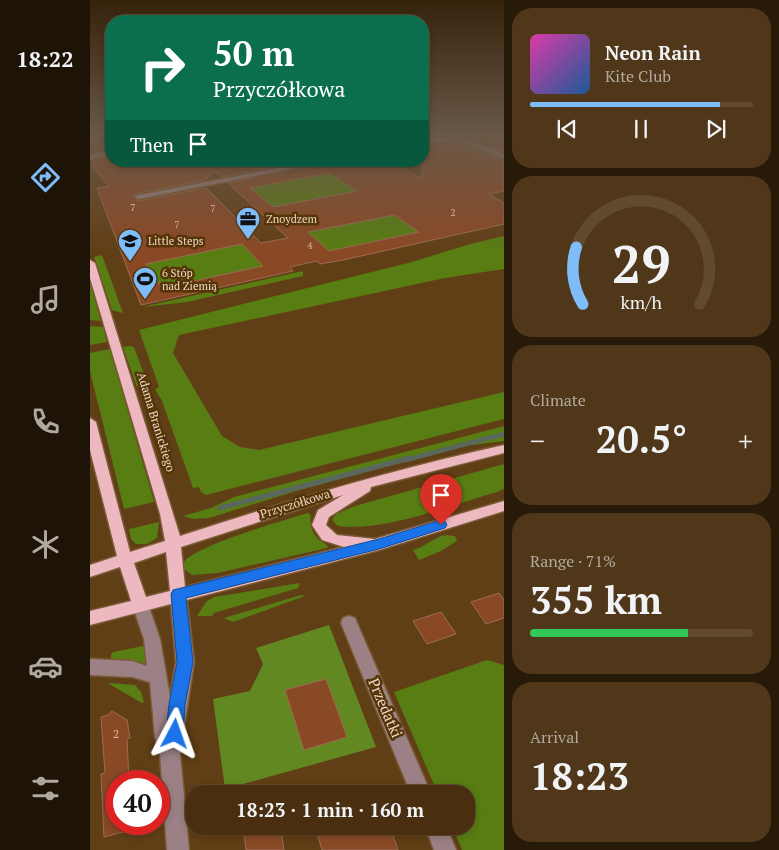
<!DOCTYPE html>
<html lang="en">
<head>
<meta charset="utf-8">
<style>
  body { margin:0; font-family:"PT Serif",serif; background:#503719; color:#f1f3f6; height:100vh; display:flex; flex-direction:column; font-size:19px; white-space:nowrap }
  * { box-sizing:border-box; margin:0 }
  p { font-size:16px; color:#b1a99f }
  .icon { flex:none; width:28px; height:28px; fill:none; stroke:currentColor; stroke-width:2; stroke-linecap:round; stroke-linejoin:round }
  .map { position:relative; flex:1; overflow:hidden }
  .panel { display:flex; flex-direction:column; gap:8px; padding:8px; background:#281a09; width:275px }
  .panel>* { flex:none }
  .hud { position:absolute; left:15px; top:15px; width:324px; height:152px; border-radius:20px; box-shadow:0 2px 8px #0003,0 0 0 1px #614a30; background:#0b6e4f; color:#fff; overflow:hidden }
  .speed { position:absolute; left:15px; top:770px; display:flex; gap:10px; font-size:25px; font-weight:700; text-align:center }
  .speed>* { display:grid; place-content:center; width:65px; height:65px; border-radius:50%; background:#492f10; box-shadow:0 2px 8px #0003,0 0 0 1px #614a30; line-height:1 }
  .speed .limit { border:8px solid #d22; background:#fff; color:#111 }
  .pin { position:absolute; display:grid; place-items:center; width:42px; height:42px; color:#fff; margin:-51px -21px; border-radius:50% 50% 50% 0; rotate:-45deg; box-shadow:0 0 5px #0007 }
  .pin .icon { rotate:45deg }
  .me { position:absolute; width:55px; margin:-28px; rotate:4deg; stroke-linejoin:round; filter:drop-shadow(0 0 4px #0008) }
  .turn { display:flex; align-items:center; gap:18px; height:105px; padding:0 25px; font-size:22px }
  .turn .icon { width:65px; height:65px; stroke-width:2.5 }
  .turn b { display:block; font-size:35px; line-height:42px }
  .then { display:flex; align-items:center; height:48px; padding:0 25px; background:#0003; gap:10px; font-size:19px }
  .big { font-size:38px; font-weight:600; line-height:1.1 }
  .panel .tile { flex:1; display:flex; flex-direction:column; justify-content:center; gap:8px; min-width:0; padding:0 18px; border-radius:20px; background:#503719 }
  .panel .dial { align-items:center; gap:0 }
  .dial svg { height:130px; overflow:visible; fill:none; stroke:#614a30; stroke-width:7; stroke-linecap:round; text-anchor:middle }
  .dial text { fill:#f1f3f6; stroke:none }
  .song { display:flex; align-items:center; gap:15px }
  .cover { width:60px; height:60px; border-radius:8px; background:linear-gradient(135deg,hsl(320 70% 55%),hsl(210 70% 35%)) }
  .played { height:5px; border-radius:2px; background:linear-gradient(90deg,#7ebdf9 85%,#614a30 85%) }
  .keys { display:flex; justify-content:space-around; direction:ltr }
  .heat { display:flex; justify-content:space-between; align-items:center; font-size:28px; direction:ltr }
  .charge { height:8px; border-radius:4px; background:linear-gradient(90deg,#34c759 71%,#614a30 0) }
  .trip { position:absolute; left:95px; top:785px; width:290px; height:50px; border-radius:20px; background:#492f10; box-shadow:0 2px 8px #0003,0 0 0 1px #614a30; font-weight:600; line-height:50px; text-align:center }
  main { display:flex; flex:1; min-height:0 }
  .menu { display:flex; flex-direction:column; width:90px; justify-content:space-around; align-items:center; background:#1d1306; color:#b1a99f }
  .menu .icon { width:35px; height:35px }
  .menu .active { color:#7ebdf9 }
  .menu b { font-size:22px; color:#f1f3f6 }
  .map>svg:first-child { display:block }
</style>
</head>
<body>
<main>
<nav class="menu">
<b>18:22</b>
<svg class="icon active" aria-label="directions" viewBox="0 0 24 24"><path d="M12 3l9 9-9 9-9-9zM9 14v-3h6M13 9l2 2-2 2"/></svg>
<svg class="icon" aria-label="music" viewBox="0 0 24 24"><path d="M9 18V5l10-2v13"/><circle cx="6" cy="18" r="3"/><circle cx="16" cy="16" r="3"/></svg>
<svg class="icon" aria-label="phone" viewBox="0 0 24 24"><path d="M5 4h4l2 5-3 2q2 4 5 5l2-3 5 2v4C11 20 4 13 5 4z"/></svg>
<svg class="icon" aria-label="climate" viewBox="0 0 24 24"><path d="M12 3v18M4 7l16 10M4 17L20 7"/></svg>
<svg class="icon" aria-label="car" viewBox="0 0 24 24"><path d="M5 17H2v-5l4-1 3-4h7l3 4 3 1v5h-3M9 17h6M6 11h13"/><circle cx="7" cy="17" r="2"/><circle cx="17" cy="17" r="2"/></svg>
<svg class="icon" aria-label="filters" viewBox="0 0 24 24"><path d="M4 7h16M4 17h16"/><circle cx="9" cy="7" r="2"/><circle cx="15" cy="17" r="2"/></svg>
</nav>
<div class="map">
<svg width="414" height="850" viewBox="0 0 414 850">
  <rect width="100%" height="100%" fill="#613f16"/>
  <g fill="#587d12">
    <path d="M239 173 270 192 187 210 160 188Z"/>
    <path d="M303 214 333 231 221 255 230 243 227 240 197 236Z"/>
    <path d="M414 236V269L355 278 89 335 83 353 132 436 150 447 169 450 414 392V419L116 495 111 492 109 487 103 488 72 401 65 389 69 387 49 330 322 262 380 244Z"/>
    <path d="M152 244 173 266 72 288 56 263Z"/>
    <path d="M12 255 33 313 22 310 4 257Z"/>
    <path d="M213 271V276L97 302 52 307Z"/>
    <path d="M0 282 11 321 0 320Z"/>
    <path d="M0 326 13 327 17 342 0 345Z"/>
    <path d="M40 346 44 347 57 382 52 383 47 387 33 347Z"/>
    <path d="M20 349 64 502 34 509 0 371V353Z"/>
    <path d="M414 426V441L366 447 206 491 119 518 103 519 93 516 121 508 144 497Z"/>
    <path d="M414 464V489L407 492C360 505 296 532 248 526L242 520 246 514 265 506Z"/>
    <path d="M218 513 221 515C218 530 226 539 238 546L237 548 128 573 102 575 94 569V562C106 545 195 520 218 513Z"/>
    <path d="M69 522 67 538 57 544H46L41 539 39 529Z"/>
    <path d="M357 535 365 536 367 541 351 551 329 560 323 550C335 547 345 536 357 535Z"/>
    <path d="M210 583 208 588 124 613 122 616H107L116 602 124 597Z"/>
    <path d="M211 595 215 596 143 622 134 618Z"/>
    <path d="M53 646 57 664 21 660V654L23 652Z"/>
    <path d="M397 660 414 665V850H372L362 826H376V794H348L304 692Z"/>
    <path d="M19 683 45 685 51 692 54 702 52 703 19 684Z"/>
  </g>
  <path fill="#628821" d="M239 625 286 747 135 789 123 699 160 691 173 664 166 648Z"/>
  <g fill="none" stroke-linecap="round" stroke-linejoin="round">
    <path stroke="#5a675f" stroke-width="4.5" d="M316 460 414 434"/>
    <path stroke="#5a675f" stroke-width="5" d="M130 508 320 458"/>
  </g>
  <g fill="#8a4925" stroke="#9d6c53" fill-rule="evenodd">
    <path d="M0 133H15L18 138 21 137V149L7 152 0 138Z"/>
    <path d="M409 135 414 142V152L399 146V137Z"/>
    <path d="M362 143 414 160V191L399 194 414 203V224L253 260 230 264 227 261 200 267 203 271 51 305 7 188 19 186 1 165 9 159 21 157V161H214L132 177 125 171 115 180 49 193 43 196 49 201 116 188 171 243 198 238 138 183 242 161H301L332 179V149ZM239 173 267 191 183 207 160 188ZM304 215 329 232 239 251 218 232ZM152 244 173 266 72 288 56 264Z"/>
    <path d="M409 593 414 600V618L396 624 381 602Z"/>
    <path d="M351 612 366 634 337 644 323 621Z"/>
    <path d="M236 679 257 737 214 750 195 690Z"/>
    <path d="M22 711 37 720 40 738 37 739 39 781H26V824H49V828L14 837 11 774 15 773 11 717 18 715Z"/>
    <path d="M153 826H190L194 850H156Z"/>
    <path d="M225 826H290L291 830 300 827 308 850H232Z"/>
  </g>
  <g fill="none" stroke-linecap="round" stroke-linejoin="round">
    <defs>
      <g id="minor">
        <path d="M348 133H356L364 135 391 133 390 134 371 138 414 154V158L363 139 332 145V141L355 137Z"/>
        <path d="M21 151V155L0 159V155Z"/>
        <path d="M225 161H240L49 199 45 197 49 195Z"/>
        <path d="M88 588 94 589 96 594 104 662 90 754 99 850H77L70 754 65 737 60 682 42 677 0 675V659L42 661 57 666 54 639 42 604 44 599 50 597 56 599 58 604 70 639 80 697 86 662 80 594 82 589Z"/>
        <path d="M259 616 265 618 267 623 341 794H321L251 623 253 618Z"/>
        <path d="M335 826H356L366 850H344Z"/>
      </g>
      <path id="major" d="M0 260 5 263 90 536C197 501 304 469 414 445V453L281 487 280 491 239 517 236 525 247 535 285 539 414 501V511L289 550 0 625V611L41 601 30 567 0 577V565L27 556 0 450V418L6 422 40 552 75 541 70 514 0 278ZM253 495 228 510 222 525 232 540 254 547 95 587 91 547ZM76 552 80 591 56 597 44 563Z"/>
    </defs>
    <use href="#minor" stroke="#7a5b35" stroke-width="3"/>
    <use href="#major" stroke="#7a5b35" stroke-width="3"/>
    <use href="#minor" fill="#9b8185" fill-rule="evenodd"/>
    <use href="#major" fill="#edb8c0" fill-rule="evenodd"/>
  </g>
  <linearGradient id="sky" x2="0" y2="1"><stop stop-color="#35230c"/><stop offset="0.53" stop-color="#6a5847"/><stop offset="1" stop-color="#6a5847" stop-opacity="0"/></linearGradient>
  <rect width="414" height="252" fill="url(#sky)"/>
  <path fill="#1a73e8" stroke="#114b97" d="M351 520 355 521 357 525 355 528 289 549 96 598 103 662 95 704 93 734 91 740 85 743 79 740 76 734 79 704 87 662 81 594 83 590 289 539Z"/>
  <defs>
    <symbol id="office-pin" viewBox="-11 -11 22 30"><path d="M0 17L-7.5 6A9.5 9.5 0 1 1 7.5 6Z" fill="#7ebdf9" stroke="#553408"/><path d="M-6-3h4V-5.5h4V-3h4V5H-6ZM-1-4.5V-3h2v-1.5ZM-6 0V1H6V0Z" fill="#111"/></symbol>
    <symbol id="school-pin" viewBox="-11 -11 22 30"><path d="M0 17L-7.5 6A9.5 9.5 0 1 1 7.5 6Z" fill="#7ebdf9" stroke="#553408"/><path d="M0-5L7-2L0 1L-7-2ZM-4 1L0 2.5L4 1V4Q0 6-4 4Z" fill="#111"/></symbol>
    <symbol id="stadium-pin" viewBox="-11 -11 22 30"><path d="M0 17L-7.5 6A9.5 9.5 0 1 1 7.5 6Z" fill="#7ebdf9" stroke="#553408"/><path d="M0-5a6.5 5 0 1 0 0 10a6.5 5 0 1 0 0-10ZM-3.5-1.8h7v3.6h-7Z" fill="#111"/></symbol>
  </defs>
  <g fill-rule="evenodd">
    <use href="#office-pin" x="144" y="205" width="28" height="38"/>
    <use href="#school-pin" x="26" y="227" width="28" height="38"/>
    <use href="#stadium-pin" x="41" y="265" width="28" height="38"/>
  </g>
  <g text-anchor="middle" stroke-width="5" stroke-linejoin="round" paint-order="stroke">
    <g font-size="10" fill="#d4b49c">
      <text x="43" y="211">7</text>
      <text x="123" y="212">7</text>
      <text x="363" y="216">2</text>
      <text x="87" y="228">7</text>
      <text x="220" y="249">4</text>
    </g>
    <g font-size="11" fill="#ecd8c3" stroke="#553408" text-anchor="start">
      <text x="176" y="223">Znoydzem</text>
      <text x="58" y="245">Little Steps</text>
      <text x="72" y="277">6 Stóp<tspan x="72" dy="13">nad Ziemią</tspan></text>
    </g>
    <g font-size="12" fill="#ecd8c3" stroke="#553408">
      <text transform="translate(66 422) rotate(73)" y="4">Adama Branickiego</text>
      <text transform="translate(205 504) rotate(-17)" y="4">Przyczółkowa</text>
    </g>
    <g font-size="12" fill="#d4b49c">
      <text x="26" y="738">2</text>
    </g>
    <g font-size="15" fill="#ecd8c3" stroke="#553408">
      <text transform="translate(295 708) rotate(67)" y="5">Przedatki</text>
    </g>
  </g>
</svg>
<div class="speed"><div class="limit">40</div></div>
<div class="pin" style="left:351px;top:525px;background:#d93025"><svg class="icon" aria-label="arrive" viewBox="0 0 24 24"><path d="M6 21V4h12l-3 4 3 4H6"/></svg></div>
<svg class="me" style="left:85px;top:734px" viewBox="-20 -20 40 40"><path d="M0-17L14 15 0 8-14 15z" fill="#1a73e8" stroke="#fff" stroke-width="4"/></svg>
<div class="trip">18:23 · 1 min · 160 m</div>
<div class="hud">
<div class="turn"><svg class="icon" aria-label="right" viewBox="0 0 24 24"><path d="M7 20v-9h11M14 6l5 5-5 5"/></svg><div><b>50 m</b>Przyczółkowa</div></div>
<div class="then">Then<svg class="icon" aria-label="arrive" viewBox="0 0 24 24"><path d="M6 21V4h12l-3 4 3 4H6"/></svg></div>
</div>
</div>
<section class="panel">
<div class="tile">
<div class="song"><i class="cover"></i><div><b>Neon Rain</b><p>Kite Club</p></div></div>
<div class="played"></div>
<div class="keys"><svg class="icon" aria-label="previous" viewBox="0 0 24 24"><path d="M18 5L8 12l10 7zM5 5v14"/></svg><svg class="icon" aria-label="pause" viewBox="0 0 24 24"><path d="M8 5v14M16 5v14"/></svg><svg class="icon" aria-label="next" viewBox="0 0 24 24"><path d="M6 5l10 7-10 7zM19 5v14"/></svg></div>
</div>
<div class="tile dial"><svg viewBox="0 0 100 80">
<path d="M14 69A42 42 0 1 1 86 69"/>
<path d="M14 69A42 42 0 0 1 10 34" stroke="#7ebdf9"/>
<text x="50" y="56" font-size="32" font-weight="700">29</text>
<text x="50" y="72" font-size="11">km/h</text>
</svg></div>
<div class="tile"><p>Climate</p>
<div class="heat"><a>−</a><b class="big">20.5°</b><a>+</a></div>
</div>
<div class="tile"><p>Range · 71%</p><b class="big">355 km</b><div class="charge"></div></div>
<div class="tile"><p>Arrival</p><b class="big">18:23</b></div>
</section>
</main>
</body>
</html>
